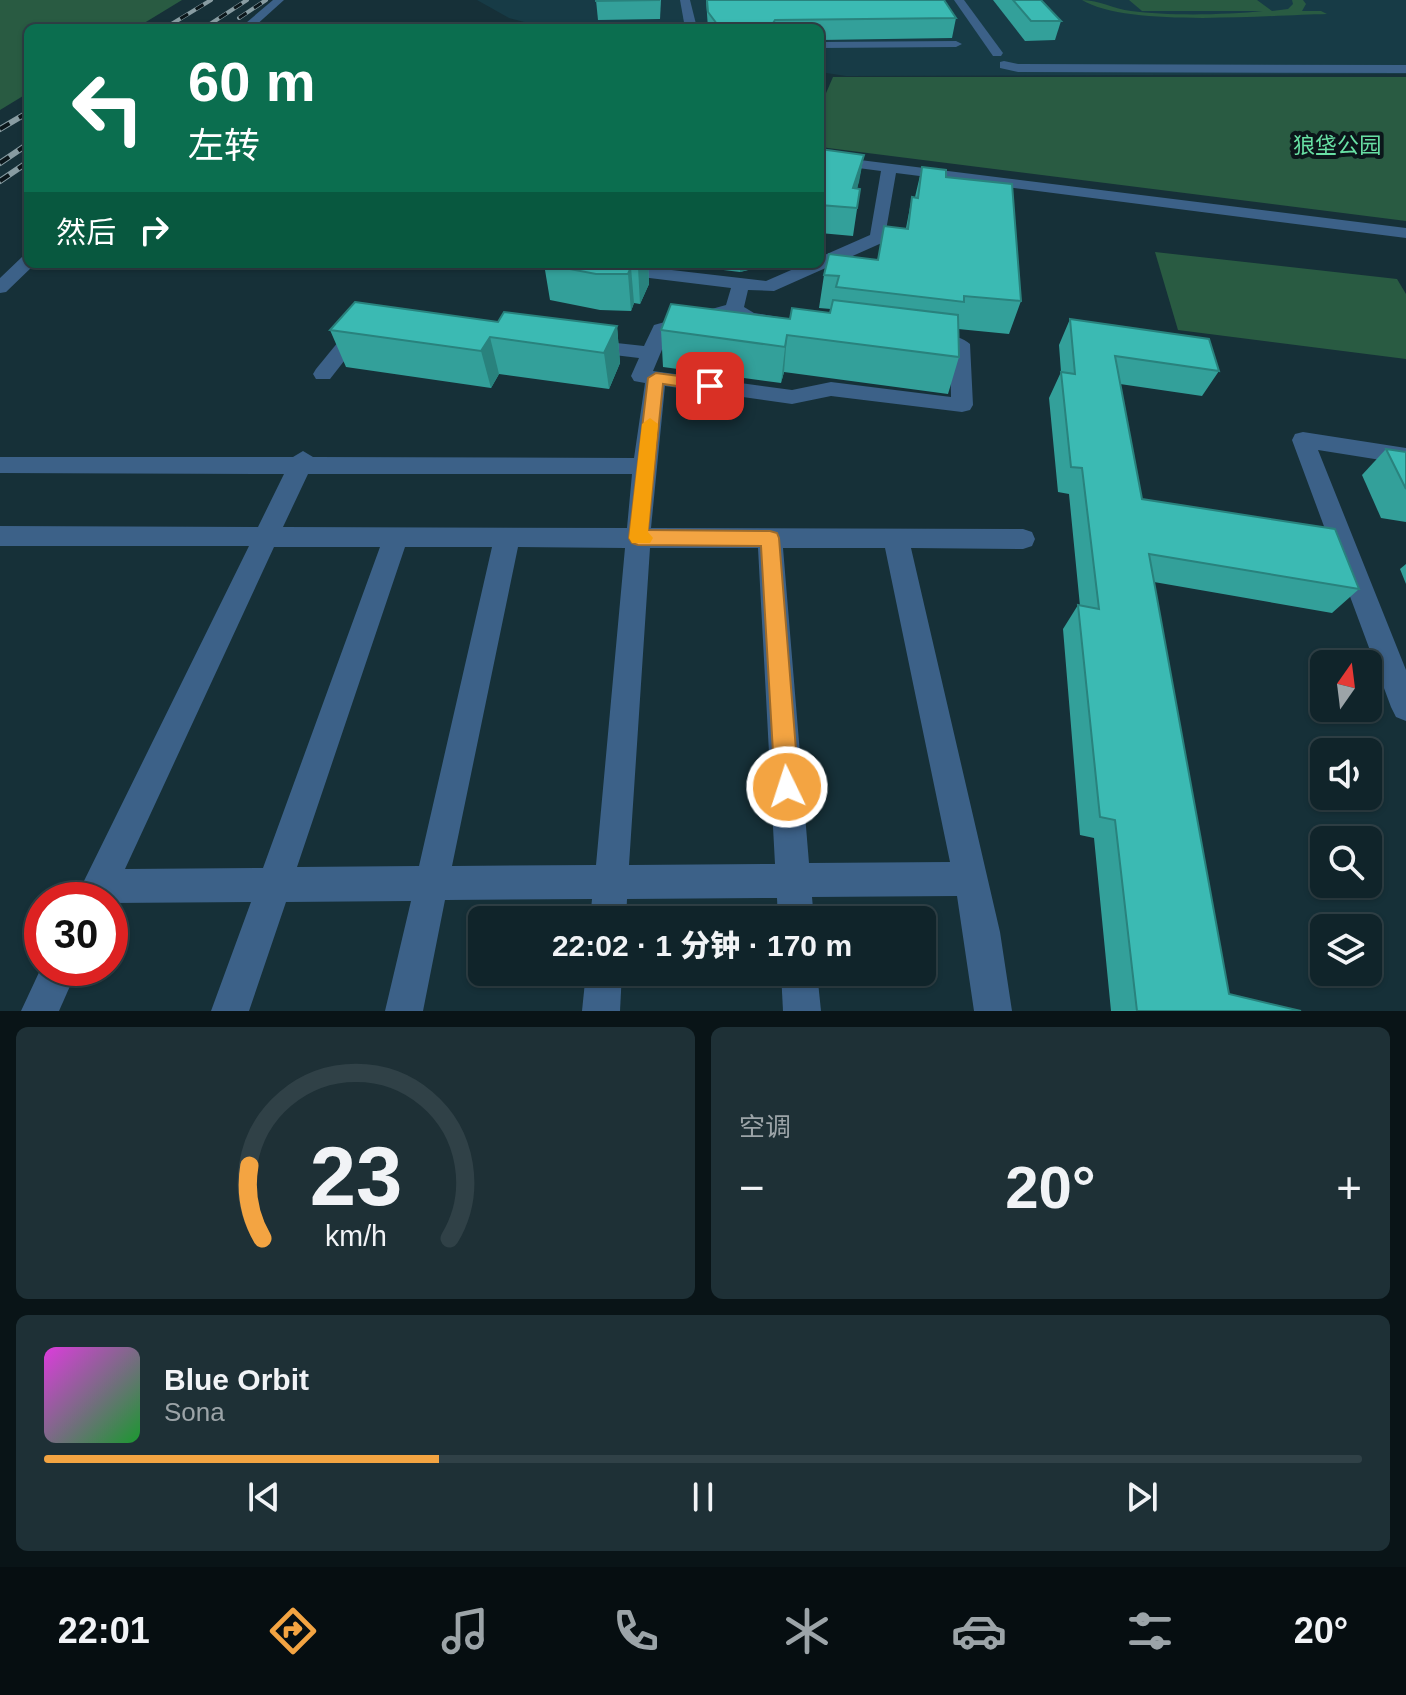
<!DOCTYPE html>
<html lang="zh">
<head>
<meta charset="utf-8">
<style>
  body { margin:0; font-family:Arial,"Noto Sans SC",sans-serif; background:#1e3036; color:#f1f3f6; height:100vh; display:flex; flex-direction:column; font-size:30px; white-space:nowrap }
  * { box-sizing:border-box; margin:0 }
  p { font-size:26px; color:#9ca4a8 }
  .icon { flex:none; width:44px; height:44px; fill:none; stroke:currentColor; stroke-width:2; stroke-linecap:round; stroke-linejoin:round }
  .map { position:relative; height:1011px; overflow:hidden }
  .drawer { display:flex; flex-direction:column; gap:16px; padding:16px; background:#091417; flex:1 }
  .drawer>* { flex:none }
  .guide { position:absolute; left:24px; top:24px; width:800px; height:244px; border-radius:12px; box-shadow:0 2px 6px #0004,0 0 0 2px #304147; background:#0b6e4f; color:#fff; overflow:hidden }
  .needle { width:52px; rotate:14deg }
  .buttons { position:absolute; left:1310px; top:650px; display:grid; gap:16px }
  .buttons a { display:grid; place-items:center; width:72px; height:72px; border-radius:12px; background:#10242a; box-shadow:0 2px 6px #0004,0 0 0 2px #304147; font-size:40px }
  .speed { position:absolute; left:24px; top:882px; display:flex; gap:16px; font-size:40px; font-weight:700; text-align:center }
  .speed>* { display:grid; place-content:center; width:104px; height:104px; border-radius:50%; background:#10242a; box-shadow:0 2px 6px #0004,0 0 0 2px #304147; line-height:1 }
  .speed .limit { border:12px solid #d22; background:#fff; color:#111 }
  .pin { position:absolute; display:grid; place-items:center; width:68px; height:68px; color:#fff; margin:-34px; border-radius:16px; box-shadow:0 4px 12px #0006 }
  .me { position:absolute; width:88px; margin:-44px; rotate:356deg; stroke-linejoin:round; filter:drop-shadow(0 0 6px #0008) }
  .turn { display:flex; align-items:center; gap:28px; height:168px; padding:0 32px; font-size:36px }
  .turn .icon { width:104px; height:104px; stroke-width:2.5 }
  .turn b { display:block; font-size:56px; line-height:68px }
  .then { display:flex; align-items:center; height:76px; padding:0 32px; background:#0003; gap:16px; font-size:30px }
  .big { font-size:60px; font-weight:800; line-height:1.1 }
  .drawer .widget { flex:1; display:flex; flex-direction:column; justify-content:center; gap:12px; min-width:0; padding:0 28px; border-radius:12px; background:#1e3036 }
  .drawer .dial { align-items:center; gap:0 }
  .dial svg { height:208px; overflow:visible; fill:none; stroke:#304147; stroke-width:7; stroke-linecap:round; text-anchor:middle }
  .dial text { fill:#f1f3f6; stroke:none }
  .song { display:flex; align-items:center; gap:24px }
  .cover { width:96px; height:96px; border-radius:12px; background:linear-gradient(135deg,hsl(300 70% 55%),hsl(130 70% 35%)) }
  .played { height:8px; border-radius:4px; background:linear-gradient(90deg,#f3a442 30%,#304147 30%) }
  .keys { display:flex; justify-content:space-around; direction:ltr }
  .heat { display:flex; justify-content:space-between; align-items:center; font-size:44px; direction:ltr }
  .drawer .tiles { flex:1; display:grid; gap:16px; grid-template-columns:1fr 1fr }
  .widget:last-child { grid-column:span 2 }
  .trip { position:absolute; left:468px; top:906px; width:468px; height:80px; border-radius:12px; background:#10242a; box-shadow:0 2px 6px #0004,0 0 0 2px #304147; font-weight:800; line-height:80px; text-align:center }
  .menu { display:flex; height:128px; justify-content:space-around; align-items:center; background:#060e11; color:#9ca4a8 }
  .menu .icon { width:56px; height:56px }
  .menu .on { color:#f3a442 }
  .menu b { font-size:36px; color:#f1f3f6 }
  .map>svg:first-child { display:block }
</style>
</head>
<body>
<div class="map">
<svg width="1406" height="1011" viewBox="0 0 1406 1011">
  <rect width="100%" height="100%" fill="#163038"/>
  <path fill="#173b46" d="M477 0H1406V74L846 76 820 72V28H547L509 18Z"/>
  <g fill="#295b42">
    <path d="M0 0H182L136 28H28V93L0 110Z"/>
    <path d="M1082 0C1099 0 1114 9 1131 11 1167 16 1226 15 1263 11H1142L1129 0H1257L1272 11 1288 9 1293 4 1292 0H1303L1306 4 1302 11H1321L1327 14C1269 15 1128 28 1082 0Z"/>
    <path d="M833 77H1406V221L820 147V107Z"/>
    <path d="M1155 252 1397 279 1406 294V359L1178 330Z"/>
  </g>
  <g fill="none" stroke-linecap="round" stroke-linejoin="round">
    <g fill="#3c6188" fill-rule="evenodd">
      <path d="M273 0H284L253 28H240Z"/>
      <path d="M680 0H690L697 28H685Z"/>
      <path d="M954 0H964L1003 53 1001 56H993Z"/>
      <path d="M820 42 956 41 962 44 956 47 820 48Z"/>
      <path d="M1004 61 1018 64 1406 65V73L1018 72 1000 68V62Z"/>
      <path d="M820 155 1406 228V238L896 173 884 242 774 291 748 290 744 307 754 313 779 317 782 321 779 325 749 324 732 315 669 333 653 371 792 390 831 382 951 397 950 349 921 344 918 340C928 330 960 334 970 344L973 405 970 410 962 412 831 396 792 404 665 386 651 528 1023 529 1032 532 1035 539 1032 546 1023 549 911 548 1000 932 1012 1011H974L957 896 812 897 814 920H778L777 898 627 899 626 920H590L592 899 445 900 423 1011H385L411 901 286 902 249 1011H211L251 902 110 903V900H78L82 885 249 546H0V526L258 527 284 474 0 473V457H293L303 451 313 457 634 458 645 383 634 381 631 376 639 358 589 352 579 346 589 340 644 346 654 325 726 305 731 288 576 269 567 264H620L766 281 805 264H820V257L870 235 881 171 820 163ZM308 474H632L627 528 283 527ZM274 547H380L263 868 125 869ZM405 547H492L419 866 297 867ZM518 547 625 548 596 865 452 866ZM650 548H758L775 864 629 865ZM783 548H885L950 862 809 863Z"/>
      <path d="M28 256V264L34 265 6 292 0 293V278L22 257Z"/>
      <path d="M359 323 366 325 369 329 366 333 330 379H316L313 374 316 369 352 325Z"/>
      <path d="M1303 432 1406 448V464L1318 450 1406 670V721L1396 717 1391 707 1292 440 1295 434Z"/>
      <path d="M42 966 78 968 59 1011H21Z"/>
      <path d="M586 972H622L620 1011H582Z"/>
      <path d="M781 972H817L821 1011H783Z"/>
    </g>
    <defs>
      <g id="rail-far1">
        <path d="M239 18 266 0"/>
        <path d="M165 28 211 0"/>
        <path d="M204 28 247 0"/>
        <path d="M24 115 28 112"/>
      </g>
      <g id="rail">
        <path d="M0 129 27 113"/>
        <path d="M0 163 28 144"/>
        <path d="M0 181 28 162"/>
      </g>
    </defs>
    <use href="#rail-far1" stroke="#889ca2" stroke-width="4"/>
    <use href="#rail" stroke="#889ca2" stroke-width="6"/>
    <use href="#rail-far1" stroke="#0b161a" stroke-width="3" stroke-dasharray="9" stroke-linecap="butt"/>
    <use href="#rail" stroke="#0b161a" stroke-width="4" stroke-dasharray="11" stroke-linecap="butt"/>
  </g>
  <g fill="#33a09a">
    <path d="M596 0H661L660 19 598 20Z"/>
    <path d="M706 0H944L956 18 952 38 820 40V28H708Z"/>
    <path d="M993 0H1041L1061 21 1055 40 1025 41Z"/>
    <path d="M820 149 864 155 857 189H860L853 236 820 233Z"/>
    <path d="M922 167 946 177 1021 301 1009 334 958 329 959 357 948 394 784 372 781 383 663 367 661 330 790 319 830 313 831 309 819 308 824 275 877 260 906 228 912 197H915Z"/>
    <path d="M544 264H648L649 284 640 304 634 303 631 311 600 310 550 300Z"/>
    <path d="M674 264H750L748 270 740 272Z"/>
    <path d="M1070 319 1219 371 1202 396 1120 384 1142 499 1359 589 1332 613 1154 582 1229 994 1301 1011H1111L1094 838 1080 835 1063 629 1078 605 1080 606 1069 494 1058 492 1049 398 1061 372 1059 345Z"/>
    <path d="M498 322 617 326 620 363 609 389 499 374 491 388 346 367 330 330Z"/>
    <path d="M1386 449 1406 452V522L1381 518 1362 475Z"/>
    <path d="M1406 564V584L1400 569Z"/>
  </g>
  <g fill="#29827d">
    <path d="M864 155 859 182 851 208 853 188Z"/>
    <path d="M640 264H648L649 284 640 304 638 268Z"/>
    <path d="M740 264H750L748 270 740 272Z"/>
    <path d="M631 267 634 303 631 311 628 274Z"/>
    <path d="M617 326 620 363 609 389 604 353Z"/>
    <path d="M787 335 784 372 781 383 785 347Z"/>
    <path d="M490 337 499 374 491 388 481 351Z"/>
  </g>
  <g fill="#3bbab3" stroke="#29827d" stroke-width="2">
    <path d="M596 0H660L596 1Z"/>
    <path d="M707 0H944L956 18 775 20 770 28H720L708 12Z"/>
    <path d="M1013 0H1041L1061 21H1031Z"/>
    <path d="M820 149 864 155 853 188 860 189 857 208 820 205Z"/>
    <path d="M922 167 946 170V177L1012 184 1021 301 964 296V302L836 287 839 276 824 275 829 254 878 260 884 226 908 229 912 197 918 198Z"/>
    <path d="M544 264H640L638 268 631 267 628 274H596Z"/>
    <path d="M833 300 958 315 959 357 787 335 785 347 661 330 671 304 790 319 792 308 830 313Z"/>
    <path d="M355 302 498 322 504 312 617 326 604 353 490 337 481 351 330 330Z"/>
    <path d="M1070 319 1209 339 1219 371 1115 356 1142 499 1335 529 1359 589 1149 554 1229 994 1301 1011H1137L1115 820 1100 817 1078 605 1099 609 1082 468 1071 467 1061 372 1075 374Z"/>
    <path d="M1386 449 1406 452V489Z"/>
  </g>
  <path fill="#f3a442" stroke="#9e6b2b" stroke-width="2" d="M656 373 710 380 718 386 710 391 663 384 648 530 770 531 777 533 779 538 799 787 795 796 787 799 778 796 775 787 761 546 638 545 632 543 629 538 648 378Z"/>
  <path fill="#f59e0b" d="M650 418 658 424 648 532 653 538 650 543H632L629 538 642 424Z"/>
  <g text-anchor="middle" stroke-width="8" stroke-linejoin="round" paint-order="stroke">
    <g font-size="22" fill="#68e0a4" stroke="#0b161a">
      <text x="1337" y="153">狼垡公园</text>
    </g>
  </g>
</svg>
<div class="buttons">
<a><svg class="needle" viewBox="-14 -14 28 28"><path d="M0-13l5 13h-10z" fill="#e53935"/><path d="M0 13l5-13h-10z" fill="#9ca4a8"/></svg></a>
<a><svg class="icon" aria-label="sound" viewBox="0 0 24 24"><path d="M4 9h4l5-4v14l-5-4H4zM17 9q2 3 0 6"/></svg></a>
<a><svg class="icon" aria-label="search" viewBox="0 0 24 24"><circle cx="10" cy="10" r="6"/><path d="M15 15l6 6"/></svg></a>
<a><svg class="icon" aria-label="layers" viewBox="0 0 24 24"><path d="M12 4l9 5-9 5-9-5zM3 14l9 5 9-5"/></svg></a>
</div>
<div class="speed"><div class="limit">30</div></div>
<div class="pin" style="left:710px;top:386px;background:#d93025"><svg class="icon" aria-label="arrive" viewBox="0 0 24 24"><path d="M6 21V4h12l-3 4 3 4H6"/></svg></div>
<svg class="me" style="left:787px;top:787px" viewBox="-20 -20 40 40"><circle r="17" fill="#f3a442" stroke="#fff" stroke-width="3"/><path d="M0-11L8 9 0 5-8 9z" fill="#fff"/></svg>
<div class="trip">22:02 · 1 分钟 · 170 m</div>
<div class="guide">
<div class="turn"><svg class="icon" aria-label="left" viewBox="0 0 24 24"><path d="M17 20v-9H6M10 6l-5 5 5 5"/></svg><div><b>60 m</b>左转</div></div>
<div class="then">然后<svg class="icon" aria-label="right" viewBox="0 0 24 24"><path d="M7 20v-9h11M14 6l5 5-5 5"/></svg></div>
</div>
</div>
<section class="drawer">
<div class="tiles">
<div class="widget dial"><svg viewBox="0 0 100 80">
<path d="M14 69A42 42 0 1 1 86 69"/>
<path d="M14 69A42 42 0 0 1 9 41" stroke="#f3a442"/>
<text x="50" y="56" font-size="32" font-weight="700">23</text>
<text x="50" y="72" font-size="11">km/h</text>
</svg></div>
<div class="widget"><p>空调</p>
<div class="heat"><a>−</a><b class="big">20°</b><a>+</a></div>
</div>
<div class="widget">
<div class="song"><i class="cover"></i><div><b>Blue Orbit</b><p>Sona</p></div></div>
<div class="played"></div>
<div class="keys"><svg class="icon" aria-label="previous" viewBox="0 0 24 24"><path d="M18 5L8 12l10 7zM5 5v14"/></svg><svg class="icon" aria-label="pause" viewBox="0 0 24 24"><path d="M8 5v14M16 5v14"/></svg><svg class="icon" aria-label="next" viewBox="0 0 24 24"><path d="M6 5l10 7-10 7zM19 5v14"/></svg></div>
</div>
</div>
</section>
<nav class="menu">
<b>22:01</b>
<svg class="icon on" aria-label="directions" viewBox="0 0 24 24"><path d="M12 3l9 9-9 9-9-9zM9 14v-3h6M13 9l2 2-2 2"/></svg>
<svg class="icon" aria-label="music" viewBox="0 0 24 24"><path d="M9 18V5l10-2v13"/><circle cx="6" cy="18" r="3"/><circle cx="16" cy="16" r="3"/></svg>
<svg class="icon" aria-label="phone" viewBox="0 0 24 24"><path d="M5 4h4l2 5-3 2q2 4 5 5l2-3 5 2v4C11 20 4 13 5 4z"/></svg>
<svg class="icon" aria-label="climate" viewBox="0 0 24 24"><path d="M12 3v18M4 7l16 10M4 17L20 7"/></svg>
<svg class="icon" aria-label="car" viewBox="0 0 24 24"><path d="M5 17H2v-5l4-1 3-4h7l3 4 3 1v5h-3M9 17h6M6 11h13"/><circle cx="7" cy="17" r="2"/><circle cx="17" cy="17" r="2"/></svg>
<svg class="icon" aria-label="filters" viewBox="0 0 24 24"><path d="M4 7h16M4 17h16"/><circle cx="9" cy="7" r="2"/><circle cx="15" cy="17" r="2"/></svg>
<b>20°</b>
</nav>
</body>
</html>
